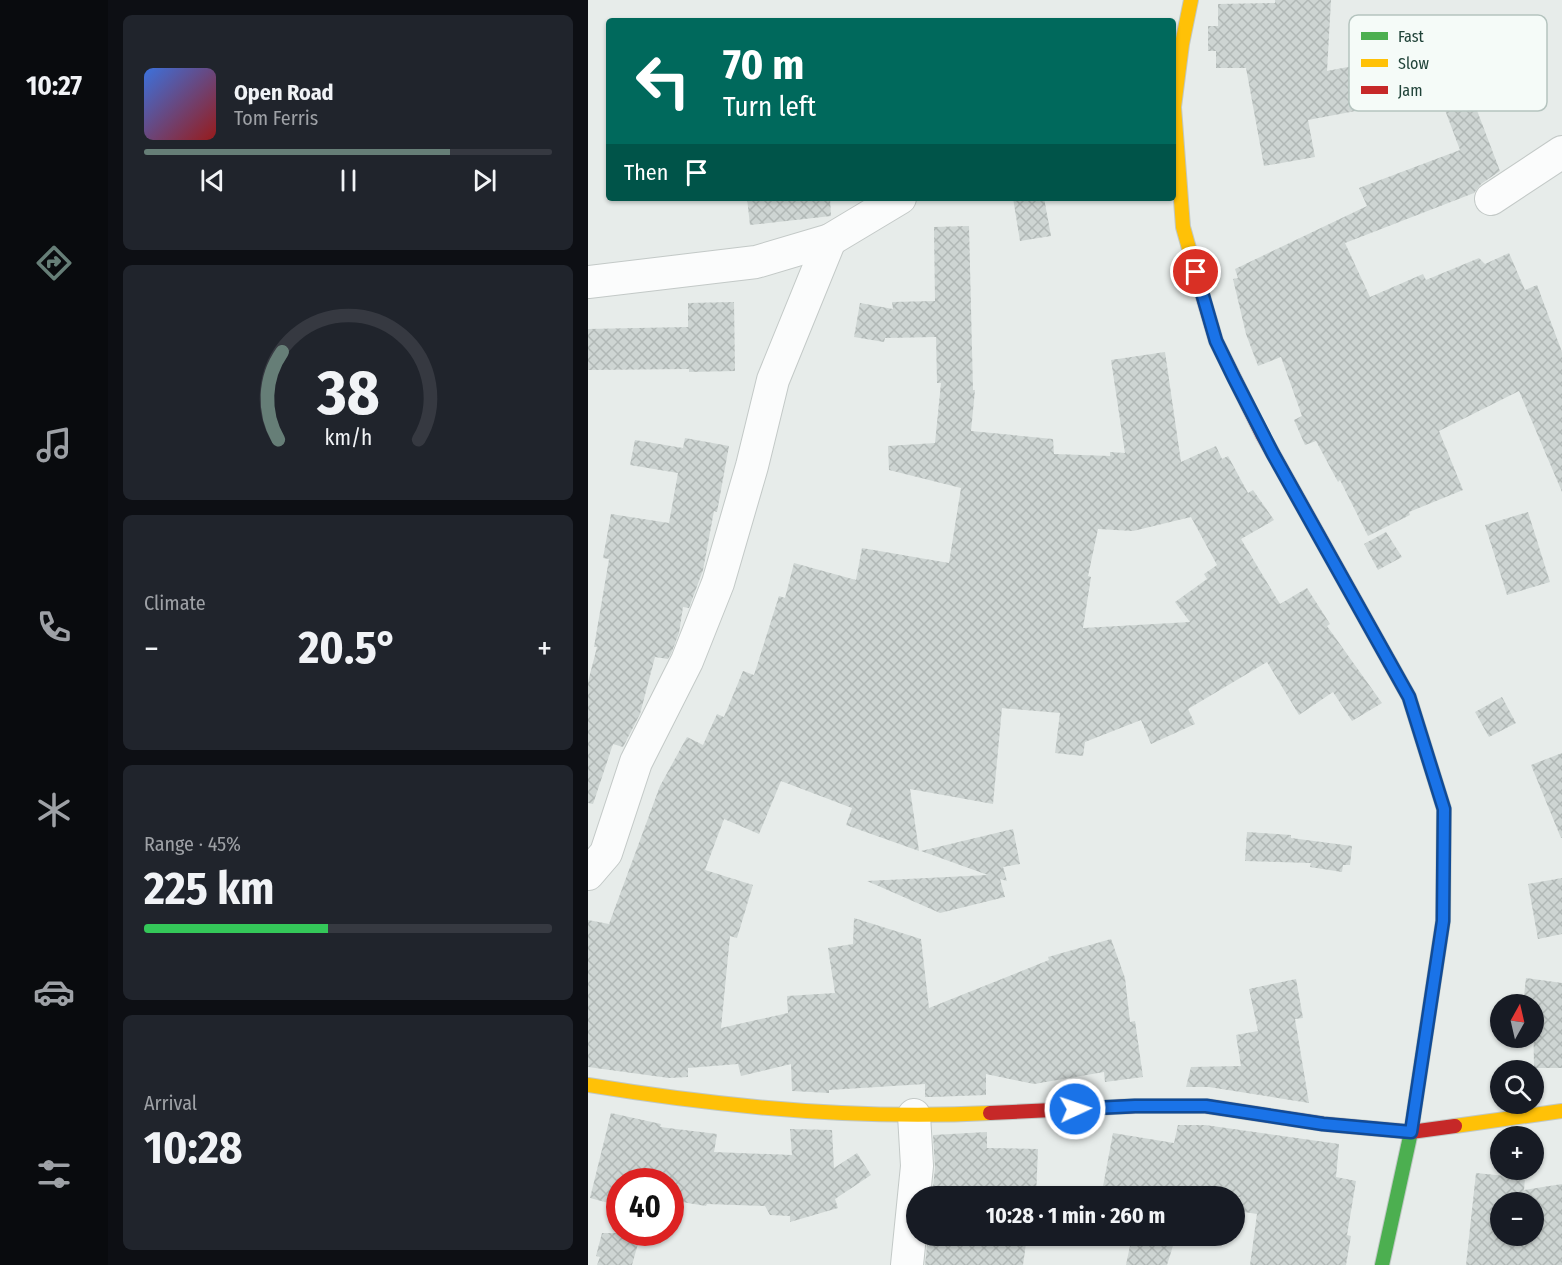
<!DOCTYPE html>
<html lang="en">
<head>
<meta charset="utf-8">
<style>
  body { margin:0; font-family:"Fira Sans Condensed",sans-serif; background:#20242c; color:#f1f3f6; height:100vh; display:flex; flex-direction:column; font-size:22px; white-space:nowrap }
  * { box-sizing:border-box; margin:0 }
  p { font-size:20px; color:#9ea1a6 }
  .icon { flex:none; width:33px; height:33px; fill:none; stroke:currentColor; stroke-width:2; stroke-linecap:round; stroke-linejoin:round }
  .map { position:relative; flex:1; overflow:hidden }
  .drawer { display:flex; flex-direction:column; gap:15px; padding:15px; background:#0d0f14; width:480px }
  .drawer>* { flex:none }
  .banner { position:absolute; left:18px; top:18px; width:570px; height:183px; border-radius:6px; box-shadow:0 2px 4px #0004; background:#00695c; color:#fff; overflow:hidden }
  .needle { width:39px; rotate:8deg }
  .fabs { position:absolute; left:902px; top:994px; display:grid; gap:12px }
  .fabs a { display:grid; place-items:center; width:54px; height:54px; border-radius:50%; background:#171b24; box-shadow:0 2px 4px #0004; font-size:30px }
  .speed { position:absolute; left:18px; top:1168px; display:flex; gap:12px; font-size:30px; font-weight:700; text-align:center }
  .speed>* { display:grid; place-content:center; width:78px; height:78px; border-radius:50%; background:#171b24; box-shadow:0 2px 4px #0004; line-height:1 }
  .speed .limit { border:9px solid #d22; background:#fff; color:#111 }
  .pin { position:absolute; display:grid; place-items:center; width:51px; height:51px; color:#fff; margin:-26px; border:3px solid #fff; border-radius:50%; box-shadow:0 2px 6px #0007 }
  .me { position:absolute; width:66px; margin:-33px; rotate:87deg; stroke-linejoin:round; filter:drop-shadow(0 0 4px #0008) }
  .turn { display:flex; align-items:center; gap:21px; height:126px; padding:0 18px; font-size:27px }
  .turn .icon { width:78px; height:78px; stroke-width:2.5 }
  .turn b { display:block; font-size:42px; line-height:51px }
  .then { display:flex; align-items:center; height:57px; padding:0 18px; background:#0003; gap:12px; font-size:22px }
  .big { font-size:45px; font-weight:700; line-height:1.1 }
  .drawer .widget { flex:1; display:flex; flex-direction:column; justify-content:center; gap:9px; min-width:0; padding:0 21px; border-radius:9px; background:#20242c }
  .drawer .dial { align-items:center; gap:0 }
  .dial svg { height:156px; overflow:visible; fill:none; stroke:#363941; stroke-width:7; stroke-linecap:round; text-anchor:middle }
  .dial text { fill:#f1f3f6; stroke:none }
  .song { display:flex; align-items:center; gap:18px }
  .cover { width:72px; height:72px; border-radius:9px; background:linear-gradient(135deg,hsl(220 70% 55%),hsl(0 70% 35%)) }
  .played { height:6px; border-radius:3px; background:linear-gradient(90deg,#667e77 75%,#363941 75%) }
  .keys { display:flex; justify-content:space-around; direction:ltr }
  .heat { display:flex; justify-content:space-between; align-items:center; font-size:33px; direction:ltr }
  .charge { height:9px; border-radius:4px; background:linear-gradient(90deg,#34c759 45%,#363941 0) }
  .trip { position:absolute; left:318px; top:1186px; width:339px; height:60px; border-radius:30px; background:#171b24; box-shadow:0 2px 4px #0004; font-weight:700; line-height:60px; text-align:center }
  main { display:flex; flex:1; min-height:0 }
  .dock { display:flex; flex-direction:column; width:108px; justify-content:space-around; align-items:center; background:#090b0e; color:#9ea1a6 }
  .dock .icon { width:42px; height:42px }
  .dock .active { color:#667e77 }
  .dock b { font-size:27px; color:#f1f3f6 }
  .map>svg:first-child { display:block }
</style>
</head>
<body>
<main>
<nav class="dock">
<b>10:27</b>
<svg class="icon active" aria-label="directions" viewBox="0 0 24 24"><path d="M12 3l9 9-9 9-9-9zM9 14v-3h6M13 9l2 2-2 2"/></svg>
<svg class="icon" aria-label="music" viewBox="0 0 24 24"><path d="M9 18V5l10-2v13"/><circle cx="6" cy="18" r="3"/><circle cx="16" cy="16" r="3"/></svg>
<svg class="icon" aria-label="phone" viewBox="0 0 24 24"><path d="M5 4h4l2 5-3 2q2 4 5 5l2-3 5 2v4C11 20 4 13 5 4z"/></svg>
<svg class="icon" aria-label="climate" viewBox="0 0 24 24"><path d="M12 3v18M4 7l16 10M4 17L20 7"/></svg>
<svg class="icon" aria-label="car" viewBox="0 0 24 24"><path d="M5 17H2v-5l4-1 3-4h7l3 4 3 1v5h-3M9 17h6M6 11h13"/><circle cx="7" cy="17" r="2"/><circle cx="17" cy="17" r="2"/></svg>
<svg class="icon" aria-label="filters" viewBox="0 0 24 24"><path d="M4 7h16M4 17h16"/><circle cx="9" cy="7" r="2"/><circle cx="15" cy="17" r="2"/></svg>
</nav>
<section class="drawer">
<div class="widget">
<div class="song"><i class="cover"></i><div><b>Open Road</b><p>Tom Ferris</p></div></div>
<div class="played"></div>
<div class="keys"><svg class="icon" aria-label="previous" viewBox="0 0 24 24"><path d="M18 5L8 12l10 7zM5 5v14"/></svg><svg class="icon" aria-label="pause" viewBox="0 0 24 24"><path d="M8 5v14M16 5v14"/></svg><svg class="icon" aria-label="next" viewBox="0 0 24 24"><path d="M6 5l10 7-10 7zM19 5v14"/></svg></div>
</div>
<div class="widget dial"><svg viewBox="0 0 100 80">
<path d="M14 69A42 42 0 1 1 86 69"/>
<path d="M14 69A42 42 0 0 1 16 24" stroke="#667e77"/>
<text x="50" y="56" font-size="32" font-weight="700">38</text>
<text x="50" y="72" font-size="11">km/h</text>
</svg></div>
<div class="widget"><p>Climate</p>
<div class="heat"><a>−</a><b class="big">20.5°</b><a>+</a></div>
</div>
<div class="widget"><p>Range · 45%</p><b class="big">225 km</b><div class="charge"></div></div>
<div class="widget"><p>Arrival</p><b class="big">10:28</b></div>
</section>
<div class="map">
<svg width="974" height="1265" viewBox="0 0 974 1265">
  <defs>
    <pattern id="building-cross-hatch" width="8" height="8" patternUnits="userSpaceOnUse" patternTransform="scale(1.5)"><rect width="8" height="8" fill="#ced5d3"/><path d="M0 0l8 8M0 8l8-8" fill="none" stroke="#b1b8b6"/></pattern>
  </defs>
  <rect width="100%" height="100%" fill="#e7ecea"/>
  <g fill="url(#building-cross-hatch)" fill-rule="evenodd">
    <path d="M687 0H743L739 71 817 56 826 100 720 120 727 157 676 166 658 68H628V51H620V26H630V4L687 3Z"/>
    <path d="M882 92 912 171 893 184 886 193 757 243 782 297 835 274 838 280 891 258 897 264 921 253 937 290 949 285 974 352V492L931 391 851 431 875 490 821 512 822 515 780 536 752 480 750 482 728 441 717 445 706 420 714 416 693 357 670 366 658 334 645 279 650 278 647 269 779 206 771 188 872 150 854 102Z"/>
    <path d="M159 198H242L243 216 162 225Z"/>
    <path d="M425 198H456L463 236 432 241Z"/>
    <path d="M381 226 385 390H387L383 431 465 439 466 454 522 456V452L537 453 523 360 577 352 593 462 628 446 634 459 640 456 660 493 665 490 686 520 653 539 692 604 719 588 742 624 739 626 794 703 764 721 745 692 711 715 679 662 600 709 607 724 563 744 553 720 497 742 495 756 467 753 472 713 414 708 405 804 322 789 331 851 258 825 264 808 193 781 171 834 136 819 117 870 165 885 149 938 142 936 133 1028 200 1013 199 996 247 993 240 948 265 944 266 918 333 939 341 1008 461 960 460 957 523 939 537 978 542 1022 547 1021 555 1077 517 1082 516 1072 446 1084 398 1074V1095L344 1097H337V1084L241 1090V1093L204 1091 203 1064 153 1076 150 1064 100 1068V1077L81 1078 0 1067V920L21 924 72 786 99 737 115 745 129 714 136 717 155 671 166 675 191 596 197 598 206 563 268 580 274 548 361 563 373 488 301 470 300 446 347 443 353 383H349L348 337 297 338 296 342 266 337 272 303 305 309 304 302 347 301 346 227ZM603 517 629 565 616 574 619 579 587 602 602 622 495 628 503 577 500 576 510 529 545 531Z"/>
    <path d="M146 302 147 371 101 372V369L0 370V329L100 327V303Z"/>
    <path d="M97 438 141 446 129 512 126 511 115 570 101 608 95 607 91 633 83 654 80 659 67 657 52 714 35 747 25 744 5 804 0 803V682L9 647H6L21 559 15 558 23 514 81 523 90 473 42 465 47 440 95 448Z"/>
    <path d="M940 512 962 582 919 595 897 525Z"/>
    <path d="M798 532 814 557 790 570 776 544Z"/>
    <path d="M914 697 928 723 901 737 887 712Z"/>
    <path d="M974 753V838H973L943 765Z"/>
    <path d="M425 829 432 864 415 867 419 881 412 879 417 897 352 913 279 881 400 875 333 851Z"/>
    <path d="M659 832 703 835V838L764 846 762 865H755L754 872 722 867 723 863 657 861Z"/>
    <path d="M974 878V934L950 939 940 884Z"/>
    <path d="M938 978 974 983V1068H946L945 1005H935Z"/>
    <path d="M708 979 715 1018 707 1019 721 1103 621 1087H598L603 1067 653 1066 648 1035 670 1031 661 989Z"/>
    <path d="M23 1113 73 1124 72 1127 129 1134 126 1152 204 1155 202 1129 244 1130 246 1168 269 1153 283 1175 247 1199 250 1208 202 1222V1216L182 1215 177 1206 119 1204 118 1206 82 1200V1182H32V1206L2 1198Z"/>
    <path d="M590 1125H617L751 1144 748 1177 768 1181 759 1235 763 1236 758 1265H662L669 1214 650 1211 652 1197H513L525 1133 586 1143Z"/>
    <path d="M399 1132V1148L450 1149 448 1197H344L347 1168 345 1135Z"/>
    <path d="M888 1173 937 1178 936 1190 974 1184V1265H878ZM912 1203H945V1236H912Z"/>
    <path d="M14 1233H53L44 1265H9L12 1257 8 1256Z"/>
    <path d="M340 1236H439L435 1265H337Z"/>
    <path d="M544 1236H588L579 1265H538Z"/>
  </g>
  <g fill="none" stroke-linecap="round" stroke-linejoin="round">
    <defs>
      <g id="street">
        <path d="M903 199 974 152"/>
        <path d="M0 282 168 262 242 240 312 198"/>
        <path d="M0 874 18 853 48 762 99 661 130 583 164 466 185 380 242 240"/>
        <path d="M319 1265 329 1166 326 1115"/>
      </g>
      <path id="fast" d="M794 1265 823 1132 839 1026"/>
      <g id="slow">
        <path d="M603 0 594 44 586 107 595 227 606 266"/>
        <path d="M802 663 821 697 856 809 855 921 839 1026"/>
        <path d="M0 1085C133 1107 268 1120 402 1113"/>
        <path d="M867 1126 974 1111"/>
      </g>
      <g id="jam">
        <path d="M606 266 628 341 674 434 802 663"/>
        <path d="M402 1113 547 1106H618L736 1124 823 1132 867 1126"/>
      </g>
    </defs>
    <use href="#street" stroke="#c3c9c7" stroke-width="34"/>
    <use href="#fast" stroke="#c0c8c5" stroke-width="16"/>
    <use href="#slow" stroke="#c0c8c5" stroke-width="16"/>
    <use href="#jam" stroke="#c0c8c5" stroke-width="16"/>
    <use href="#street" stroke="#fbfcfc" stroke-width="32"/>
    <use href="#fast" stroke="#4caf50" stroke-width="14"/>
    <use href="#slow" stroke="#ffc107" stroke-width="14"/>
    <use href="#jam" stroke="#c62828" stroke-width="14"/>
  </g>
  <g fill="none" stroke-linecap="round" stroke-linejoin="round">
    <defs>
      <path id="route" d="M487 1109 547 1106H618L735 1124 823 1132 855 921 856 809 821 697 685 454 646 378 628 341 608 272"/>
    </defs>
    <use href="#route" stroke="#114b97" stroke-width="15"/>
    <use href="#route" stroke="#1a73e8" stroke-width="10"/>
  </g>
  <rect x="761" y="15" width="198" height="96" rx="9" fill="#f5fbf8" stroke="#b5c4bf" stroke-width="1.5"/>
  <rect x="773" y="32" width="27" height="8" fill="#4caf50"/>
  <rect x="773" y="59" width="27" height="8" fill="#ffc107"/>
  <rect x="773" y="86" width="27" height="8" fill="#c62828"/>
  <g font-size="16" fill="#204339">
    <text x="810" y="42">Fast</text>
    <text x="810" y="69">Slow</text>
    <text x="810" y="96">Jam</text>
  </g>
</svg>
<div class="fabs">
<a><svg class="needle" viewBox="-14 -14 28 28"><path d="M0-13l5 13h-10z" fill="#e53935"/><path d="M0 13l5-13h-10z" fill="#9ea1a6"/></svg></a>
<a><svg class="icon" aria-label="search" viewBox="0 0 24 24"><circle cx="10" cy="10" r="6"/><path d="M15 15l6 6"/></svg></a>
<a>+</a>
<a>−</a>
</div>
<div class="speed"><div class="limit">40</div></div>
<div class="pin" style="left:608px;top:272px;background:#d93025"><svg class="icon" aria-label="arrive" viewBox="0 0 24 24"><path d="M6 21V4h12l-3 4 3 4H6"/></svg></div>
<svg class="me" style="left:487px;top:1109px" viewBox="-20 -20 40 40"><circle r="17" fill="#1a73e8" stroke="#fff" stroke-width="3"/><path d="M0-11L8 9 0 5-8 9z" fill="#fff"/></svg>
<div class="trip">10:28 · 1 min · 260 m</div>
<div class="banner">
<div class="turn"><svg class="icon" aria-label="left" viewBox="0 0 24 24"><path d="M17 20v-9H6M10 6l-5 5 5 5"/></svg><div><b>70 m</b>Turn left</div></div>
<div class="then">Then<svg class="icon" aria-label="arrive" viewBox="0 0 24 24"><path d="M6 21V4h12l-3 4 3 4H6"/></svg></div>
</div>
</div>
</main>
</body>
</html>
